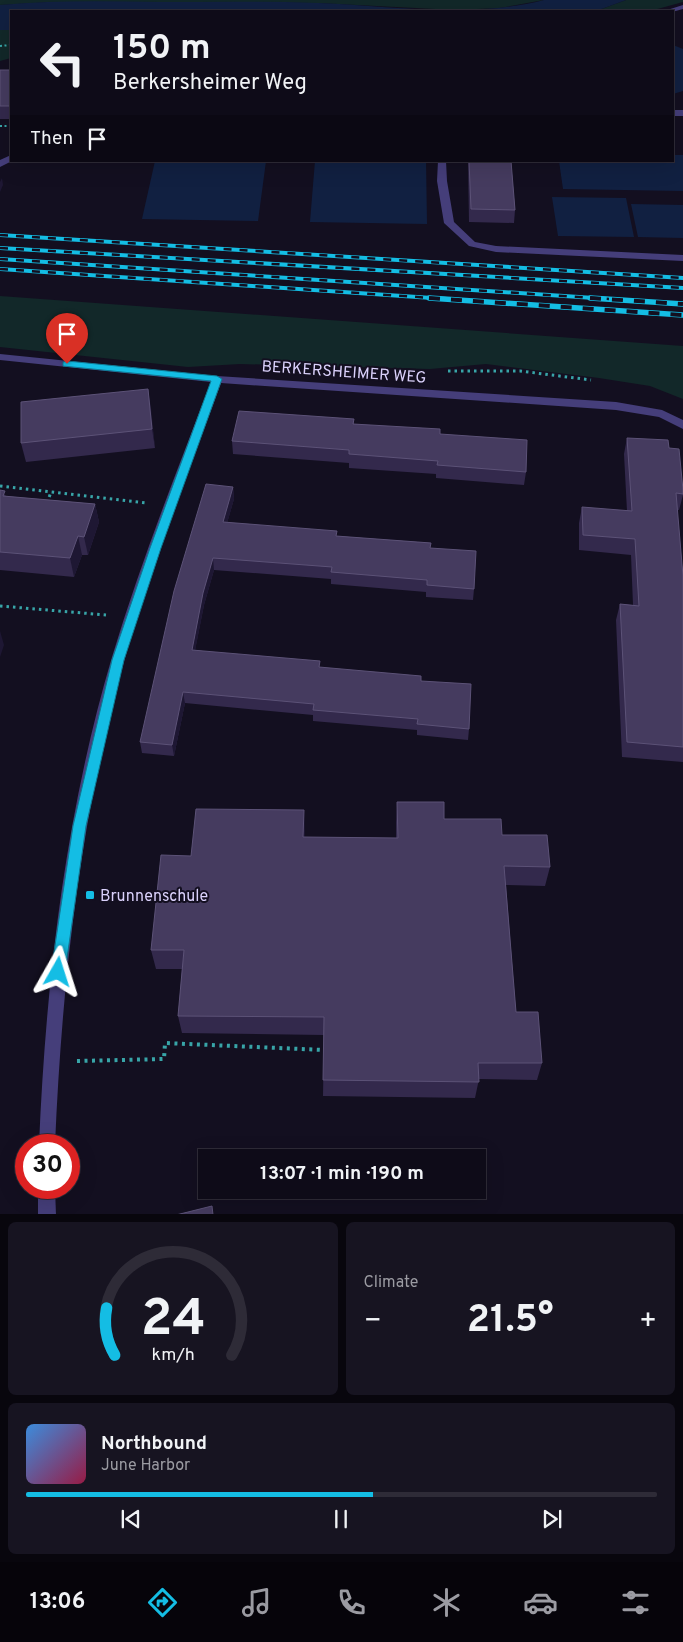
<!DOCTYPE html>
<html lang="en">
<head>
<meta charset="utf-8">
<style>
  body { margin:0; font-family:Overpass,sans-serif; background:#171421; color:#f1f3f6; height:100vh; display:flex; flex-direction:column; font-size:19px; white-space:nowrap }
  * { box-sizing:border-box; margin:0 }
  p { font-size:16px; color:#9b9ba2 }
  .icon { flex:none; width:28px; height:28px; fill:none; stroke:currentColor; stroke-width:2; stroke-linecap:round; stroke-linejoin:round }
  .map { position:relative; height:1214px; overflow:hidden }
  .details { display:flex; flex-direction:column; gap:8px; padding:8px; background:#08060d; flex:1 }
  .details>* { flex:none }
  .guide { position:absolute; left:10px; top:10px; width:664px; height:152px; border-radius:0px; box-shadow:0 5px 20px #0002,0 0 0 1px #2e2b37; background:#0e0b18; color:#f1f3f6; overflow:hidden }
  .speed { position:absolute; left:15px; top:1134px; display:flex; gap:10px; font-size:25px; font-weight:700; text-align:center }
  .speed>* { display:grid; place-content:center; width:65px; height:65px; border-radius:50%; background:#0e0b18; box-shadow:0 5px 20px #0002,0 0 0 1px #2e2b37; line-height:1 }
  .speed .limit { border:8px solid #d22; background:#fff; color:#111 }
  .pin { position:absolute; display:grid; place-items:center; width:42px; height:42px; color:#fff; margin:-51px -21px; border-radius:50% 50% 50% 0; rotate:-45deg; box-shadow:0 0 5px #0007 }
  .pin .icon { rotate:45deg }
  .me { position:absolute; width:55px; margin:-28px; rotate:6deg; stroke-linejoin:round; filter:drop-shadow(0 0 4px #0008) }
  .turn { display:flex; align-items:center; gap:18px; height:105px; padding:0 20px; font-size:22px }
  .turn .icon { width:65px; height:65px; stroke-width:2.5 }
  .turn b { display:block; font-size:35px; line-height:42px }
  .then { display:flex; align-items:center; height:48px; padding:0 20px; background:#0003; gap:10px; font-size:19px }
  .big { font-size:38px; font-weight:700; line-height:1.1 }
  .details .card { flex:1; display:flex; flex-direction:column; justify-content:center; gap:8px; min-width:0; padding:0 18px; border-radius:8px; background:#171421 }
  .details .dial { align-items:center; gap:0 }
  .dial svg { height:130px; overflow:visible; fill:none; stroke:#2e2b37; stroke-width:7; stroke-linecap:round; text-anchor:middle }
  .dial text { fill:#f1f3f6; stroke:none }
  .song { display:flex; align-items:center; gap:15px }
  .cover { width:60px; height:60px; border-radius:8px; background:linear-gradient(135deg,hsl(210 70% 55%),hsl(340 70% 35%)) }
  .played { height:5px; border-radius:2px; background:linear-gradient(90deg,#14bde4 55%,#2e2b37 55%) }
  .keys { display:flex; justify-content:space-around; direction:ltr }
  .heat { display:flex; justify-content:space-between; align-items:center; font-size:28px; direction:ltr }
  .details .tiles { flex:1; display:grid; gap:8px; grid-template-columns:1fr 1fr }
  .card:last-child { grid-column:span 2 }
  .trip { position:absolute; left:198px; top:1149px; width:288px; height:50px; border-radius:0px; background:#0e0b18; box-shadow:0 5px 20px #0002,0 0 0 1px #2e2b37; font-weight:700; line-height:50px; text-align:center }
  .dock { display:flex; height:80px; justify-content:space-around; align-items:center; background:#06040a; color:#9b9ba2 }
  .dock .icon { width:35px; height:35px }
  .dock .on { color:#14bde4 }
  .dock b { font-size:22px; color:#f1f3f6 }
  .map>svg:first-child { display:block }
</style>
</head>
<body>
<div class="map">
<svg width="683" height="1215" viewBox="0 0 683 1215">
  <rect width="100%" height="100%" fill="#130f20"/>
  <g fill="#122829">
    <path d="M0 0H544L500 8 455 10 317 3 53 2 0 5Z"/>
    <path d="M626 0H683V2L650 11H596Z"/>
    <path d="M0 30H11V58L0 61Z"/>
    <path d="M0 296 683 346V399L650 386 599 378 486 364 430 369 240 364 188 367 0 347Z"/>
  </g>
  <g fill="#112041">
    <path d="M544 0H626L596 11H11V30H0V5C53 0 106 1 159 2 212 2 265 1 318 3 393 6 470 19 544 0Z"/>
    <path d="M673 45 683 49V91L673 94Z"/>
    <path d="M673 155H683V191L563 189 559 161H672Z"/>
    <path d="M155 161H266L258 221 142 219Z"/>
    <path d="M315 161H426L427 224 310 222Z"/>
    <path d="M552 197 626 198 634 237 558 236Z"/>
    <path d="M631 204 683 205V238L638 237Z"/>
  </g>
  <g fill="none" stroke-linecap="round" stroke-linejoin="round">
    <g stroke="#38a5a8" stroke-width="2" stroke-dasharray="2 2.5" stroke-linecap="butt">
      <path d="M0 46 11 45"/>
      <path d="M0 126H11"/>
    </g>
    <g stroke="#38a5a8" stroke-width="3" stroke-dasharray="2.5 4" stroke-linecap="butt">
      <path d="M448 371H520L591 380"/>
      <path d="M0 486 146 503"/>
      <path d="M47 503 51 492"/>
      <path d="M0 606 106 615"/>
    </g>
    <path stroke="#38a5a8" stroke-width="4" stroke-dasharray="3 4.5" stroke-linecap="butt" d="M77 1061 164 1059 165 1043 324 1050"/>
    <g fill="#453e7a" fill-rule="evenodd">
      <rect x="672" y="110" width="11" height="6"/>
      <path d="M11 155 12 161 0 167V160Z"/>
      <path d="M438 161H446L447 181 454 222 475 242 496 246 683 255V261L496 252 469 246 444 223 437 181Z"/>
    </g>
    <g fill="#453e7a" fill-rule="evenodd">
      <path d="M683 5V9L672 12 664 11Z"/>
      <path d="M0 354 217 376 616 402 662 410 683 420V429L659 417 616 410 221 383C188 474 151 565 125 658 80 817 62 981 55 1145H39C46 980 65 816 112 657 140 564 176 473 211 382L0 360Z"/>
      <path d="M38 1188H55L56 1215H38Z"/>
    </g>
    <defs>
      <g id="rail-far1">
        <path d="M0 235 683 278"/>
        <path d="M0 248 683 288"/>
        <path d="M0 259 609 299"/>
        <path d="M0 269 447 299"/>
      </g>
      <g id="rail">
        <path d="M429 298 683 315"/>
        <path d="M590 298 683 304"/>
      </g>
    </defs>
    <use href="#rail-far1" stroke="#14bde4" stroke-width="4"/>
    <use href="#rail" stroke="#14bde4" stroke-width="5.5"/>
    <use href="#rail-far1" stroke="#130f20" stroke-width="2.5" stroke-dasharray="8" stroke-linecap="butt"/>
    <use href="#rail" stroke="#130f20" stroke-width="4" stroke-dasharray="11" stroke-linecap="butt"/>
  </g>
  <g fill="#33294c">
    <rect x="0" y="70" width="11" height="49"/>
    <path d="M468 161H511L515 210 514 223 469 222Z"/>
    <path d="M148 389 155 448 26 462 21 443Z"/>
    <path d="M354 419V424L440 434 526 472 524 485 436 478V474L349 468V463L233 454 232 441Z"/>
    <path d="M627 438 669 448 683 490V495L679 510H677L683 576V762L622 757 616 620 620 604 633 605 631 555 579 550V523L582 507 627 511 624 454Z"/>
    <path d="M233 487 234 499 227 523 337 536 431 543 430 548 474 589 473 600 426 597V592L331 584V579L214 570 204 605 195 650 421 681 469 729 468 740 417 735V730L313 721V715L185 703 174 756 142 753 140 742Z"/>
    <path d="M0 490 6 496 95 504 99 522 88 555H82L74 577 0 570Z"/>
    <path d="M397 802 444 819 502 835 550 867 545 886 506 885 516 1012 542 1063 537 1080 479 1079 475 1098 323 1096 324 1035 182 1033 178 1016 182 969H156L151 950 191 856 305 830 304 837 396 838V822Z"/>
  </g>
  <g fill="#1e1733">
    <path d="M2 178 3 185 0 192V182Z"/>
    <path d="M148 389 151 408 155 448 152 429Z"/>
    <path d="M233 487 234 499 224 534 223 522Z"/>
    <path d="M95 504 99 522 88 555 84 537Z"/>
    <path d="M78 536 82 555 74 577 70 558Z"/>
    <path d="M213 558 214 570 204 605 193 661 192 650 203 593Z"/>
    <path d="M0 631 4 645 0 657Z"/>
    <path d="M183 692 185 703 174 756 172 745Z"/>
    <path d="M304 810 305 830 304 857 303 837Z"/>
  </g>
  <g fill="#453b5f" stroke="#5c5277">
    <rect x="0" y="70" width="11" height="36"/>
    <path d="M469 161H511L515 210 471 209Z"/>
    <path d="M148 389 152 429 21 443V402Z"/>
    <path d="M239 411 354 419 353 424 440 429V434L527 440 526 472 437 465 438 461 349 454V450L232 441Z"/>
    <path d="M627 438 668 440 669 448 679 449 683 490V494L676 493 683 576V747L627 742 620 604 639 606 635 539 583 535 582 507 632 511Z"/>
    <path d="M206 484 233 487 223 522 337 531 336 536 431 543 430 548 476 551 474 589 427 585V580L331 572 332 567 213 558 203 593 192 650 320 661 319 667 421 676V681L471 684 469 729 417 724 418 719 313 710 314 704 183 692 172 745 140 742 174 591Z"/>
    <path d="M0 490 5 491 3 496 95 504 84 537 78 536 70 558 0 552Z"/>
    <path d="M397 802H444V819H501L502 835H547L550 867 504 866 516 1012H538L542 1063H478L479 1082 323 1080 324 1017 178 1016 184 950H151L161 855 191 856 196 809 304 810 303 837 398 838Z"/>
    <path d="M212 1206 213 1215H176Z"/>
  </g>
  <path fill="#14bde4" stroke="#0d7b94" d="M67 361 217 376 222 379 161 548 124 660 86 826 65 972 63 977 58 979 53 977 51 972 73 826 112 660 150 548 211 381 63 366V362Z"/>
  <rect fill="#14bde4" stroke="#130f20" stroke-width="2" x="85" y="890" width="10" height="10" rx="2.5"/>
  <g text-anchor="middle" stroke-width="4" stroke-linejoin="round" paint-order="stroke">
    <g font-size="16" fill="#dad1fb" stroke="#130f20">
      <text transform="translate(344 371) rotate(4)" y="6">BERKERSHEIMER WEG</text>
    </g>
    <g font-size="16" fill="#dad1fb" stroke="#130f20" text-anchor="start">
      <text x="100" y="901">Brunnenschule</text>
    </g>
  </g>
</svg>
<div class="speed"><div class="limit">30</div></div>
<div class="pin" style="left:67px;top:364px;background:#d93025"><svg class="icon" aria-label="arrive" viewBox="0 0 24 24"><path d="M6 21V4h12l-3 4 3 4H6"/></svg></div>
<svg class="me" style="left:58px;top:972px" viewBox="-20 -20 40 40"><path d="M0-17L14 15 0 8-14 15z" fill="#14bde4" stroke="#fff" stroke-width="4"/></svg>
<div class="trip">13:07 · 1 min · 190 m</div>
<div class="guide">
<div class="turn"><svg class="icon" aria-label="left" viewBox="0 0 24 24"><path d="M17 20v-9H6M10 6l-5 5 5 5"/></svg><div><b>150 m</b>Berkersheimer Weg</div></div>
<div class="then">Then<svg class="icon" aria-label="arrive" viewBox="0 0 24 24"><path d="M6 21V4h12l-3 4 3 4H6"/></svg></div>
</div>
</div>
<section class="details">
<div class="tiles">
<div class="card dial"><svg viewBox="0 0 100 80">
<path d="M14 69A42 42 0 1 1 86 69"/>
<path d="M14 69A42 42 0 0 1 9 40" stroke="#14bde4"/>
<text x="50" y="56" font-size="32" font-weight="700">24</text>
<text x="50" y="72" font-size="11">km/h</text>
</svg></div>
<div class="card"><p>Climate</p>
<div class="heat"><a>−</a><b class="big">21.5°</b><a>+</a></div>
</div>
<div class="card">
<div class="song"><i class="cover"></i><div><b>Northbound</b><p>June Harbor</p></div></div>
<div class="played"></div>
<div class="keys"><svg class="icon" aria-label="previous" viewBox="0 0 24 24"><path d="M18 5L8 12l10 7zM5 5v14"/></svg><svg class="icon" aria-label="pause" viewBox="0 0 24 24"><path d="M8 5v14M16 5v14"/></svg><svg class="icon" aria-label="next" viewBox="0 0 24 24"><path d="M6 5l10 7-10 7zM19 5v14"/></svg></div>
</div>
</div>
</section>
<nav class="dock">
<b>13:06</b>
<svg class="icon on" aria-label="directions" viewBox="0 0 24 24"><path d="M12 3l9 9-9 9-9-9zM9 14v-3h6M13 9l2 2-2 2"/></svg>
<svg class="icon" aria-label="music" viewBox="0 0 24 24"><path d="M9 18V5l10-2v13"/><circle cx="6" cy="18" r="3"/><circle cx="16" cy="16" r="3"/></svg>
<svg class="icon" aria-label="phone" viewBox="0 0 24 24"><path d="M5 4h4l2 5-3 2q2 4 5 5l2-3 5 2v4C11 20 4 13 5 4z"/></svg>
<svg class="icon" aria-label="climate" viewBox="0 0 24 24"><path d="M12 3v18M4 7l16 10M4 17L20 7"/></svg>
<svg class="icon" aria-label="car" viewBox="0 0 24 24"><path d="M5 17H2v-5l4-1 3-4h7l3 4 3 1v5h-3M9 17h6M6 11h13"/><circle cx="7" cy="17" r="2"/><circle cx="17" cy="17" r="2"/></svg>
<svg class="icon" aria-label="filters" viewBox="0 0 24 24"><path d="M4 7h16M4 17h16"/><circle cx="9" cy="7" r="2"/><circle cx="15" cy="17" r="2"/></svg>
</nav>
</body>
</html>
